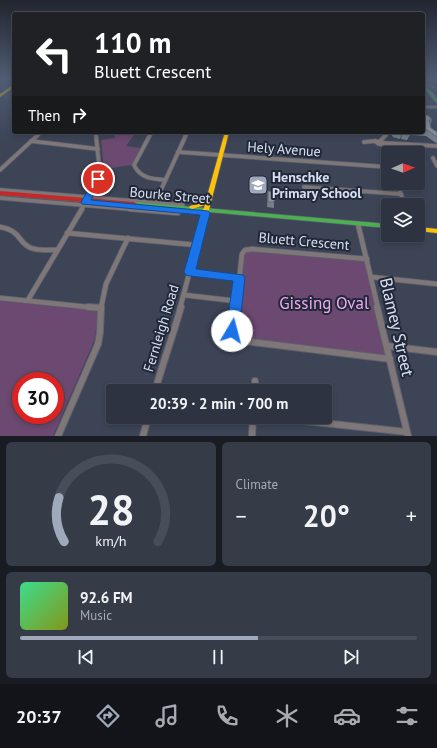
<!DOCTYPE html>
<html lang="en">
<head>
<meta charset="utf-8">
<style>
  body { margin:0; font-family:"PT Sans",sans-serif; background:#353b47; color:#f1f3f6; height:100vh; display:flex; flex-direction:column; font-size:15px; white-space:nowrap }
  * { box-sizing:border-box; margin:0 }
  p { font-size:13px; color:#a7aab1 }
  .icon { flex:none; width:22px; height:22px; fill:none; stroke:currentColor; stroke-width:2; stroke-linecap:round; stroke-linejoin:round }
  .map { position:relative; height:436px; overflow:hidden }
  .sheet { display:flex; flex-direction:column; gap:6px; padding:6px; background:#191c23; flex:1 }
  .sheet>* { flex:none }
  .banner { position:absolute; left:12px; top:12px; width:413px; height:122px; border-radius:4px; box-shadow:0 2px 6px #0003,0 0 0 1px #484e59; background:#202124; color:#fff; overflow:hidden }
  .needle { width:26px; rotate:88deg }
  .tools { position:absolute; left:381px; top:146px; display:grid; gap:8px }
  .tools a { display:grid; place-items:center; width:44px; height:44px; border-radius:4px; background:#2d3340; box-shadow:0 2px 6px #0003,0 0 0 1px #484e59; font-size:20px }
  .speed { position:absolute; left:12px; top:372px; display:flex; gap:8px; font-size:20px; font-weight:700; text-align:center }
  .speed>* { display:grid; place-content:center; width:52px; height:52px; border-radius:50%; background:#2d3340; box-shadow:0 2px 6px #0003,0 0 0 1px #484e59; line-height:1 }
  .speed .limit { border:6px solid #d22; background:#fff; color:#111 }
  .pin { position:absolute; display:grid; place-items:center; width:34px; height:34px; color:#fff; margin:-17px; border:2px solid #fff; border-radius:50%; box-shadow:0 1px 4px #0007 }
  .me { position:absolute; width:44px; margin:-22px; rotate:8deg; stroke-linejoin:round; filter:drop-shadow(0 0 3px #0008) }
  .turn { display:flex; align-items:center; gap:14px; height:84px; padding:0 16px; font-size:18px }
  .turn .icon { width:52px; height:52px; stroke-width:2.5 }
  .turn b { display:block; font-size:28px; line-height:34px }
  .then { display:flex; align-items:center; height:38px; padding:0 16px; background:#0003; gap:8px; font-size:15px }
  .big { font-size:30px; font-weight:800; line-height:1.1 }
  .sheet .tile { flex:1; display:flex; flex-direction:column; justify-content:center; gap:6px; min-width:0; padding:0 14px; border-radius:6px; background:#353b47 }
  .sheet .dial { align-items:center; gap:0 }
  .dial svg { height:104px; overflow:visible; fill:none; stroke:#484e59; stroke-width:7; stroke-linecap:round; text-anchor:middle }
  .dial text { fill:#f1f3f6; stroke:none }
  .song { display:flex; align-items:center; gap:12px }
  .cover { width:48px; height:48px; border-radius:6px; background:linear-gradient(135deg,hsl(150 70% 55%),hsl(70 70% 35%)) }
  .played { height:4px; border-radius:2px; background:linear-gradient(90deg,#a0a9bc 60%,#484e59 60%) }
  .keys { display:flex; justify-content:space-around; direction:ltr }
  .heat { display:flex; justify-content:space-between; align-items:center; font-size:22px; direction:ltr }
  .sheet .tiles { flex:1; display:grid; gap:6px; grid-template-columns:1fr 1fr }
  .tile:last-child { grid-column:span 2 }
  .trip { position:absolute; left:106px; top:384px; width:226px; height:40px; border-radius:4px; background:#2d3340; box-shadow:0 2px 6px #0003,0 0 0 1px #484e59; font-weight:800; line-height:40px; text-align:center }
  .menu { display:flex; height:64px; justify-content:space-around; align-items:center; background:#12141a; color:#a7aab1 }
  .menu .icon { width:28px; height:28px }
  .menu .active { color:#a0a9bc }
  .menu b { font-size:18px; color:#f1f3f6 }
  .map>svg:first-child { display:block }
</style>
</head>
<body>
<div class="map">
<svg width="437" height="436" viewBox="0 0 437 436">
  <rect width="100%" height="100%" fill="#3c4456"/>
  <g fill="#6b4970" fill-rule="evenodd">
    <path d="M114 132H136L126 146 140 148 132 165 104 169 101 140 115 138Z"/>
    <path d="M245 250 367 259 390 359 241 341 232 331 242 254Z"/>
    <path d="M6 300 95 310 98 313V319L94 341 53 436H0V301ZM21 381H55V415H21Z"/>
  </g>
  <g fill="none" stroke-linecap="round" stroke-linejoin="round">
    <defs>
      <g id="street-far3">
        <path d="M423 107H437"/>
        <path d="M96 132V136"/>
        <path d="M385 132 386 136"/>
        <path d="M37 136 41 132"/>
        <path d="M150 136 152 132"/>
        <path d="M185 136 187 132"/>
      </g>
      <g id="street-far2">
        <path d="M150 135 134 165C140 178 152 179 165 180"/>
        <path d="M31 141 98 149"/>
        <path d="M375 141 383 143 379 144Z"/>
        <path d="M380 141 386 135"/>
        <path d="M364 142 375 141"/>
        <path d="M383 143 437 146"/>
        <path d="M382 144 388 161"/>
        <path d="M178 152 388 167"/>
        <path d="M433 158 437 166"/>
        <path d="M0 170 38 135"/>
        <path d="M397 183 405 205"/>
        <path d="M304 187 401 194"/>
        <path d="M0 190 183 205"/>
        <path d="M0 198 141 210"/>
        <path d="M87 198 100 175 96 135"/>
        <path d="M155 203 186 135"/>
        <path d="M81 210 84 205"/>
      </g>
      <g id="street-far1">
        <path d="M130 209 178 213"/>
        <path d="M358 224 378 308"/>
        <path d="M0 227C22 231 17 242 31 248 39 251 49 250 57 250"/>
        <path d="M67 233 196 245"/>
        <path d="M190 273 239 278"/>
        <path d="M371 277 437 284"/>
        <path d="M184 295 236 301"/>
        <path d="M0 298 97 308"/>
        <path d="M28 300 82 209"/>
        <path d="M101 308 106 284 128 238"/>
        <path d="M180 308 206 210"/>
        <path d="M236 308 242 254 245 250 252 249 367 259"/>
      </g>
      <g id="street">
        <path d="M88 307 101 308"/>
        <path d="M236 307 233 335 236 340 390 359"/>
        <path d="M377 307 408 436"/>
        <path d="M387 346 437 352"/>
        <path d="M255 381V391"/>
        <path d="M155 391C163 363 173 335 181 307"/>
        <path d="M267 417 407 432"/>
        <path d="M58 436 98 344 100 332 101 307"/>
        <path d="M143 436 148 417"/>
        <path d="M252 436 253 417"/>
      </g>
      <g id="fast">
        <path d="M423 86C429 89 437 95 437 102H436L427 91 423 88Z"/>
        <path d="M134 202 388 224V228L132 205 131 204Z"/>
      </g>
      <g id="slow">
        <path d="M13 85H14V87L0 97V94Z"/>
        <path d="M225 132H229L209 210 206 212 204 211 203 210 205 205 192 209 190 208 189 207 190 206 202 203 206 200Z"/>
        <path d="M418 227 437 229V233L418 231Z"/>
      </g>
      <path id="jam" d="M0 191 134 202 137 204 134 206 0 195Z"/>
    </defs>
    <use href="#street-far3" stroke="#5a6170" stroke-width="3.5"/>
    <use href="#street-far2" stroke="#5a6170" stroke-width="5"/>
    <use href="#street-far1" stroke="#5a6170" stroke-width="6"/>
    <use href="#street" stroke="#5a6170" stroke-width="8"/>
    <use href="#fast" stroke="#5a6170" stroke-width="1.5"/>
    <use href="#slow" stroke="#5a6170" stroke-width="1.5"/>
    <use href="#jam" stroke="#5a6170" stroke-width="1.5"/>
    <use href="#street-far3" stroke="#7f7678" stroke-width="2.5"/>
    <use href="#street-far2" stroke="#7f7678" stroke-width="3.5"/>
    <use href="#street-far1" stroke="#7f7678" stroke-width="4.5"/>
    <use href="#street" stroke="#7f7678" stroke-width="6"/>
    <use href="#fast" fill="#4caf50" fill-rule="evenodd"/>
    <use href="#slow" fill="#ffc107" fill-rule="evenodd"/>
    <use href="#jam" fill="#c62828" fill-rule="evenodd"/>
    <defs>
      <path id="rail" d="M423 83 437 89"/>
    </defs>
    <use href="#rail" stroke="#818086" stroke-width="2"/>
    <use href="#rail" stroke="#212837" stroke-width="1" stroke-dasharray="2" stroke-linecap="butt"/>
  </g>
  <g fill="#777f8b">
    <path d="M423 114 432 120 430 125 431 128 437 137V143H436L426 136 410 135 407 140 401 139 403 132H423Z"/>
    <path d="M390 132H401L402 134 400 139 393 137Z"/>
    <path d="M268 191 274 202V208L267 207Z"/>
  </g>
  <g fill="#8a94a2" stroke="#616871">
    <path d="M423 114 429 116 432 120H429L431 128 437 132V137L427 130H423V125L426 126 423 121Z"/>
    <path d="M395 132H401L402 134 398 133Z"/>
    <path d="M403 132H410L408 135 402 134Z"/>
    <path d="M268 191 275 192 274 202H268Z"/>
  </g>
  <linearGradient id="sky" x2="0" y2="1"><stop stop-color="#21252f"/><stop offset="0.56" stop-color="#505c73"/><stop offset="1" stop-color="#505c73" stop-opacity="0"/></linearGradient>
  <rect width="437" height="140" fill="url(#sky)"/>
  <path fill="#1a73e8" stroke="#114b97" d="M96 177H101L102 179 91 200 208 211 210 213 196 269 243 275 245 278 239 331 237 335 232 337 228 335 226 331 233 281 190 276 186 275 184 272 200 215 82 204 81 202Z"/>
  <defs>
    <symbol id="school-square" viewBox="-11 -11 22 22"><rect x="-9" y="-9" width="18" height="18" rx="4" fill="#a0a9bc" stroke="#212837"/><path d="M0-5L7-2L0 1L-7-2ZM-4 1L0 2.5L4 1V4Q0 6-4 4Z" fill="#fff"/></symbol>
  </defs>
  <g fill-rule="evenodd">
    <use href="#school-square" x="247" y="174" width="22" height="22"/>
  </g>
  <g text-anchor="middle" stroke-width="4" stroke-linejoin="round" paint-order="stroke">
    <g font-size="14" fill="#d6e0f3" stroke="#212837">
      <text transform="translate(284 149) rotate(4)" y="5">Hely Avenue</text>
      <text transform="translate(170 195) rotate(5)" y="5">Bourke Street</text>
      <text transform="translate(304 241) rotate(5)" y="5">Bluett Crescent</text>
      <text transform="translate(161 328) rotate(-73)" y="5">Fernleigh Road</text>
    </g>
    <g font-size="14" font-weight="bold" fill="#d6e0f3" stroke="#212837" text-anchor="start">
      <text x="272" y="182">Henschke<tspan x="272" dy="16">Primary School</tspan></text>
    </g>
    <g font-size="17" fill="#eea9f1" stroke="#212837">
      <text x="324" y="309">Gissing Oval</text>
    </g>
    <g font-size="17" fill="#d6e0f3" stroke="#212837">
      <text transform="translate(397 327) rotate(77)" y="6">Blamey Street</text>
    </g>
  </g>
</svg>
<div class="tools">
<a><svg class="needle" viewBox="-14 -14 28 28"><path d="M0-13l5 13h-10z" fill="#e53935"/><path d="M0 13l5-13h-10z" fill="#a7aab1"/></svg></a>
<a><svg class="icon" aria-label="layers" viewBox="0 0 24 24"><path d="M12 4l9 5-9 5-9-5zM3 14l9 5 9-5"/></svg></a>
</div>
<div class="speed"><div class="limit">30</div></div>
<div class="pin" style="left:98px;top:179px;background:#d93025"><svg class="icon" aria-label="arrive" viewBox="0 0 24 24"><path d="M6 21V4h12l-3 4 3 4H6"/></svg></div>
<svg class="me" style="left:232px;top:331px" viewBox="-20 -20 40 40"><circle r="19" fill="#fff"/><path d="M0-13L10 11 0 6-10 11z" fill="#1a73e8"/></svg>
<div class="trip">20:39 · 2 min · 700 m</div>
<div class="banner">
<div class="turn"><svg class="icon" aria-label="left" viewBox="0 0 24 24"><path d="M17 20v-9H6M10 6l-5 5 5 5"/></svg><div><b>110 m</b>Bluett Crescent</div></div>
<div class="then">Then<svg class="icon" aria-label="right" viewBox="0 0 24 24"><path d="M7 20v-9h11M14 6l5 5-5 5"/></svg></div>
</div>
</div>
<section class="sheet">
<div class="tiles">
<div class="tile dial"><svg viewBox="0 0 100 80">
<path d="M14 69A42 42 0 1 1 86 69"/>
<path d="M14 69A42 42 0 0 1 10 35" stroke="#a0a9bc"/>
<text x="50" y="56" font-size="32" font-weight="700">28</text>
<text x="50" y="72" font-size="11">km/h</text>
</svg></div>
<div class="tile"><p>Climate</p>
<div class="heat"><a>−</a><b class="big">20°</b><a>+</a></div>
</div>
<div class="tile">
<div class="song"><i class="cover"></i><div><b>92.6 FM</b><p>Music</p></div></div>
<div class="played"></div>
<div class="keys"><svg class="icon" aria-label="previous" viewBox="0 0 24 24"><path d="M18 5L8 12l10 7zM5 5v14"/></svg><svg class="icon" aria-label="pause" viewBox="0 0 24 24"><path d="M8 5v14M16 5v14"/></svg><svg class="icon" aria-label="next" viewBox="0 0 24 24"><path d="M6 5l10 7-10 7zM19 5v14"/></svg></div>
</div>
</div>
</section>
<nav class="menu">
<b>20:37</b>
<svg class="icon active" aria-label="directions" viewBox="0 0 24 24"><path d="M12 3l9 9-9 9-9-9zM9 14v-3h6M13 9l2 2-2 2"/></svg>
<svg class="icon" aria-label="music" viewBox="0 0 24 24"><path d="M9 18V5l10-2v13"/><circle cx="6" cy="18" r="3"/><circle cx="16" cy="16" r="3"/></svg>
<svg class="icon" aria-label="phone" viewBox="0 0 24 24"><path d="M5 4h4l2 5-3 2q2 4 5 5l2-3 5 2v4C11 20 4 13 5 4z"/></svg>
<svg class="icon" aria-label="climate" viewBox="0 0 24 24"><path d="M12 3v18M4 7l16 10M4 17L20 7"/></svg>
<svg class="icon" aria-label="car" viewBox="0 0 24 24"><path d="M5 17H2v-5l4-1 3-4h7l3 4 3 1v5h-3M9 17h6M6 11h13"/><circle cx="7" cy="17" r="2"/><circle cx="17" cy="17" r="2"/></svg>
<svg class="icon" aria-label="filters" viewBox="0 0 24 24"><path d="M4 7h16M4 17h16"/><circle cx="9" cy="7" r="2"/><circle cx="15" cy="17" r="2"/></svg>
</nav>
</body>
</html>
